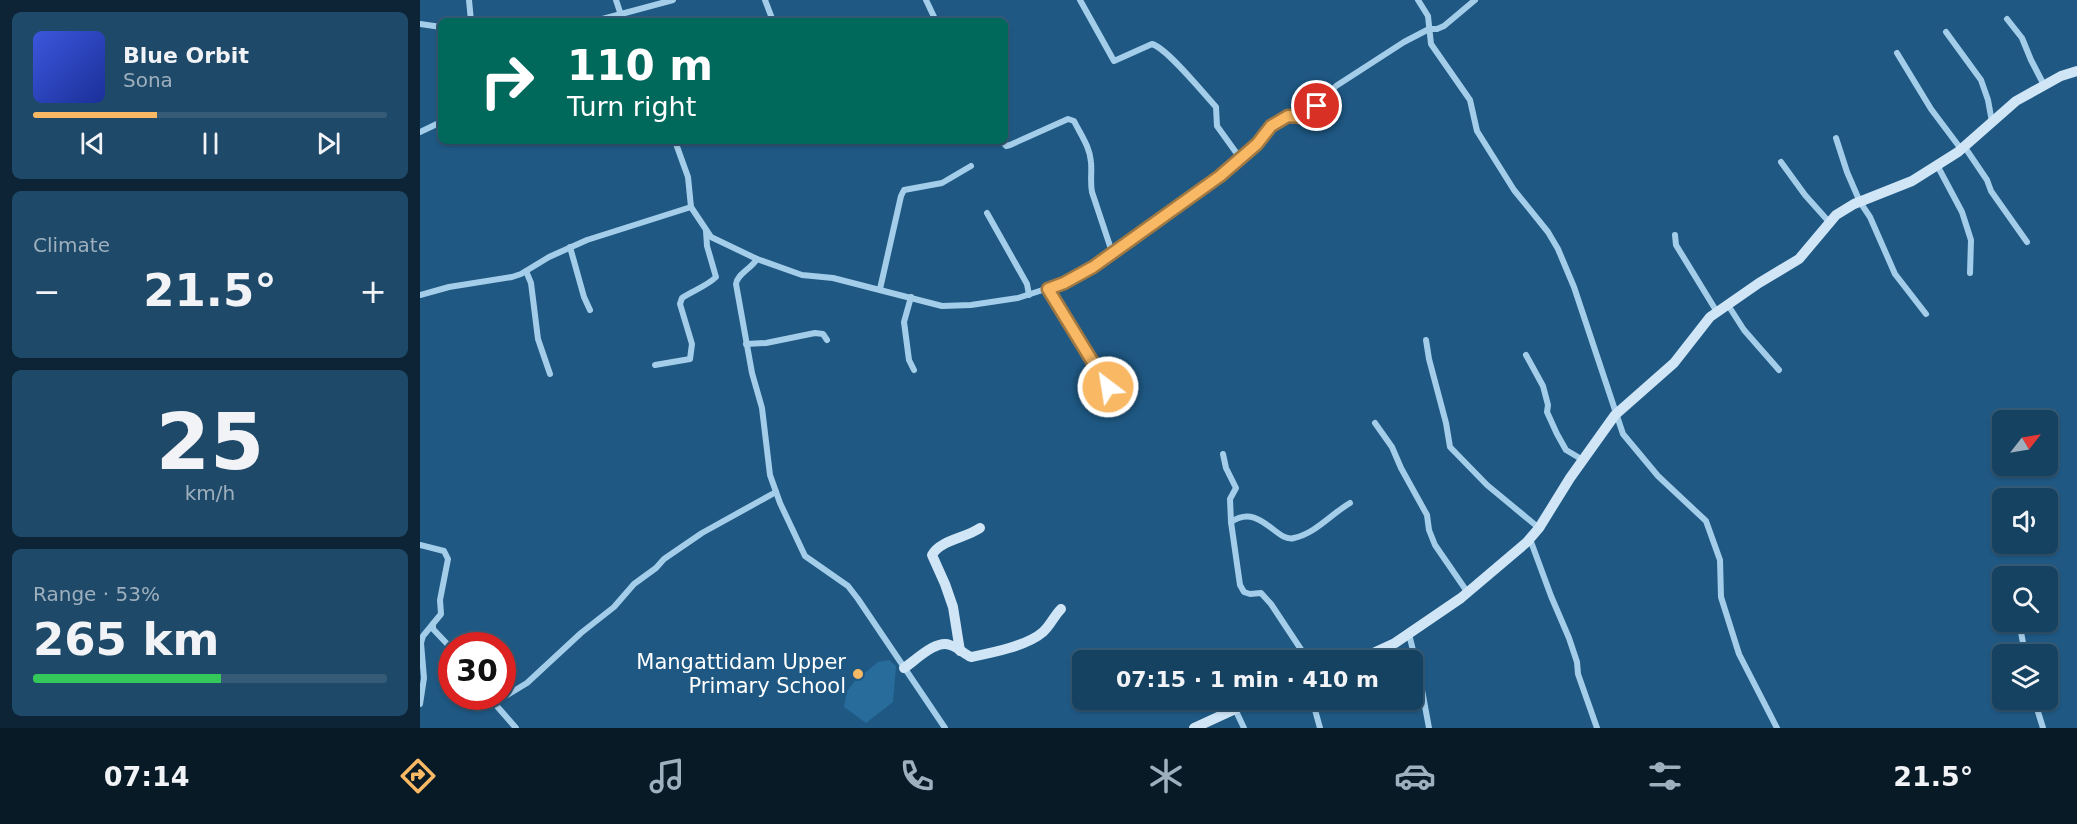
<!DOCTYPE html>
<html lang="en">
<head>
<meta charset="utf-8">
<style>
  body { margin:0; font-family:"DejaVu Sans",sans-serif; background:#1f4968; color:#f1f3f6; height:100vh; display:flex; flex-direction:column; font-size:22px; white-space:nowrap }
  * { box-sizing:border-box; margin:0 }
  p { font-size:20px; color:#9eb0be }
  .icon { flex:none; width:33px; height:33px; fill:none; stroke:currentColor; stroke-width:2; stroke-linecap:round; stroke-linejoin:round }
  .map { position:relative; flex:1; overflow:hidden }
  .panel { display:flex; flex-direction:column; gap:12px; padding:12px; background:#0c2436; width:420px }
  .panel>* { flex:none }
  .hud { position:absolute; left:18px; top:18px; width:570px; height:126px; border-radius:9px; box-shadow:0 2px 4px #0004,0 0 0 2px #355b77; background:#00695c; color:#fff; overflow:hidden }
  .needle { width:39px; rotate:59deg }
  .buttons { position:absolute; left:1572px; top:410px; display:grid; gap:12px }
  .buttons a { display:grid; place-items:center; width:66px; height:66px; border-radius:9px; background:#164262; box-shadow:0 2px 4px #0004,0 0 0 2px #355b77; font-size:30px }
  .speed { position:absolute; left:18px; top:632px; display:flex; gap:12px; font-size:30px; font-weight:700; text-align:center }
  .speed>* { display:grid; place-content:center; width:78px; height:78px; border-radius:50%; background:#164262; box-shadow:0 2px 4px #0004,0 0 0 2px #355b77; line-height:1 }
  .speed .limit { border:9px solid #d22; background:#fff; color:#111 }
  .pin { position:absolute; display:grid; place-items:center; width:51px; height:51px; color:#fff; margin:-26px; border:3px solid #fff; border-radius:50%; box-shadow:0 2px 6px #0007 }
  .me { position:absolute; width:66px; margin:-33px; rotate:329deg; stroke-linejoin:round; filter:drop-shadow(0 0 4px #0008) }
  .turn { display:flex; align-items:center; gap:21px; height:126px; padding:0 30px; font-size:27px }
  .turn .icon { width:78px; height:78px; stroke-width:2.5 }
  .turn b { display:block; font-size:42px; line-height:51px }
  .big { font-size:45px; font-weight:700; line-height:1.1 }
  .panel .widget { flex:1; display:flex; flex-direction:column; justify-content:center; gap:9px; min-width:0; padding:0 21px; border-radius:9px; background:#1f4968 }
  .panel .dial { align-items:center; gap:0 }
  .dial b { font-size:78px; line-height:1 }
  .song { display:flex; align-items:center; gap:18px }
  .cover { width:72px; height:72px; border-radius:9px; background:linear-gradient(135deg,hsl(230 70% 55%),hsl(230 70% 35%)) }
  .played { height:6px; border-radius:3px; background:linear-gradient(90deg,#f8b864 35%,#355b77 35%) }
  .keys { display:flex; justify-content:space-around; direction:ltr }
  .heat { display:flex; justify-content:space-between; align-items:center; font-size:33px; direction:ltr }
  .charge { height:9px; border-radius:4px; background:linear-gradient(90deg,#34c759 53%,#355b77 0) }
  .trip { position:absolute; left:652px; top:650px; width:351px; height:60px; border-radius:9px; background:#164262; box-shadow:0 2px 4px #0004,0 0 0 2px #355b77; font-weight:700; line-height:60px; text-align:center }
  .menu { display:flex; height:96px; justify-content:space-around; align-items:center; background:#091a27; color:#9eb0be }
  .menu .icon { width:42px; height:42px }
  .menu .on { color:#f8b864 }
  .menu b { font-size:27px; color:#f1f3f6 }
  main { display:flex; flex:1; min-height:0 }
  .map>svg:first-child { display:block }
</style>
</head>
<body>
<main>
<section class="panel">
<div class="widget">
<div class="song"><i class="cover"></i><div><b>Blue Orbit</b><p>Sona</p></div></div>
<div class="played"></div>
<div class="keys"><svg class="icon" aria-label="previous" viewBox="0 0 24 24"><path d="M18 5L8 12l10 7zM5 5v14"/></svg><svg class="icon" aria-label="pause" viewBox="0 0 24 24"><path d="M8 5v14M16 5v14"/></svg><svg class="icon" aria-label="next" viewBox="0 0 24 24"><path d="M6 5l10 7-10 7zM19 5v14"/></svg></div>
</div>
<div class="widget"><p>Climate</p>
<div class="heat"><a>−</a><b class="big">21.5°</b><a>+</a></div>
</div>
<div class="widget dial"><b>25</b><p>km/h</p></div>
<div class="widget"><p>Range · 53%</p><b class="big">265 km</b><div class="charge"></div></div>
</section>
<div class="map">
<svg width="1657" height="728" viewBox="0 0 1657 728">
  <rect width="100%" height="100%" fill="#1e5883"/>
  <path fill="#286c9b" d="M469 660 476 666 473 702 446 723 424 707 427 691 435 681 458 662Z"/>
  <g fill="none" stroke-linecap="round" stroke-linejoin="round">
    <g stroke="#a4cde9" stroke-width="6">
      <path d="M49 0 51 21"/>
      <path d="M196 0 203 21"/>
      <path d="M345 0 353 21"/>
      <path d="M506 0 516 21"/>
      <path d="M660 0 694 61 732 44C747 48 784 94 796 107L797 126 820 158"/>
      <path d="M998 0 1008 16 1011 44 1050 100 1057 131 1094 190 1128 232 1138 249 1154 287 1203 434 1238 476 1286 521 1300 560 1301 597 1319 654 1357 728"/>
      <path d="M1587 19 1602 38 1611 60 1624 85"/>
      <path d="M175 21 253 0"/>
      <path d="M0 24 21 27"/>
      <path d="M1526 32 1561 80 1568 100 1572 122"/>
      <path d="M1477 53 1511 109 1541 149"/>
      <path d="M0 132 21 122"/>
      <path d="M1416 138 1427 172 1440 202 1450 217 1475 274 1506 314"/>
      <path d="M255 141 268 177 271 207 291 237 337 259 382 275 413 278 522 306 551 305 598 298 644 283 673 267 800 176 837 144 851 126 868 116 881 117 897 106 916 86 984 42 1009 29H1017L1024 26 1055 0"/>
      <path d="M582 141 586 146 590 145 648 119 654 121C661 135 670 147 671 162 672 173 670 182 672 192L692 252"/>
      <path d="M1544 146 1567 180 1571 191 1607 242"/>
      <path d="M1361 162 1385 195 1410 223"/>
      <path d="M1517 165 1542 212 1551 240 1550 273"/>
      <path d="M567 213 607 284 609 295"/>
      <path d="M1255 235 1256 245 1297 312"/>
      <path d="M150 247 164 297 170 310"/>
      <path d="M337 259C331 269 317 274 316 284L332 373 342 408 350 475 360 503 385 556 428 586 438 599 525 728"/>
      <path d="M106 271 111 283 118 339 130 374"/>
      <path d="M460 289 481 196 484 190 522 183 551 166"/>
      <path d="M628 289 688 387"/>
      <path d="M0 295 29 287 92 277 101 274 129 257 167 240 271 207"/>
      <path d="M491 297 484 322 489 360 494 370"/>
      <path d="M1308 305 1324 330 1359 370"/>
      <path d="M1006 340 1009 359 1026 423 1030 447 1067 485 1119 528"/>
      <path d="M326 344 346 343 395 333 403 334 407 340"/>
      <path d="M1106 355 1123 386 1128 405 1127 412 1137 434 1146 450 1163 460"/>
      <path d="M235 365 270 359 272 344 260 304 262 298C272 291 287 286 296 277L287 246 286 231"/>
      <path d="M955 423 972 447 981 468 1007 515 1009 530 1015 545 1048 593"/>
      <path d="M803 454 806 468 816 488 810 499 811 522"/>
      <path d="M1110 539 1131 596 1149 638 1157 662 1158 674 1177 728"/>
      <path d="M0 545 24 551 28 559 20 600 21 614 3 636 1 643 4 678 0 704"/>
      <path d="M1599 621 1605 654"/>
      <path d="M13 624V629L32 649"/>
      <path d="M989 634 1000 679 1009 728"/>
      <path d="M888 660 851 604 841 593 830 594 824 592 820 585 811 522C840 502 856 543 874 538 896 533 911 514 930 503"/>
      <path d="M68 696 96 728"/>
      <path d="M892 699 900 728"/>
      <path d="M1614 699 1623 728"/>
      <path d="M74 703 107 683 161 633 194 607 214 584 236 568 244 559 282 533 356 492"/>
      <path d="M815 709 824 728"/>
    </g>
    <g stroke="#d0e6f7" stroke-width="10">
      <path d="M540 651 533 607 525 584 512 555C520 540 546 538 560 528"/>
      <path d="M938 660 975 643 1041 598 1107 542 1119 528 1150 478 1195 415 1254 363 1290 317 1339 283 1379 259 1416 215 1434 204 1492 181 1538 152 1596 101 1641 76 1657 71"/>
      <path d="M484 668C495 661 516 639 530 645 538 647 544 654 551 657 571 653 607 646 623 632 630 626 634 616 641 609"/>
      <path d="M774 728 837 699"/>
    </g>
  </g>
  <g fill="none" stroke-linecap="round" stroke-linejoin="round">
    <defs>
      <path id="route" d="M688 387 628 289 644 283 673 267 800 176 837 144 851 126 868 116 881 117 897 106"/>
    </defs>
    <use href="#route" stroke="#a17841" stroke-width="15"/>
    <use href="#route" stroke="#f8b864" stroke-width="10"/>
  </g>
  <circle fill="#f8b864" stroke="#1e5883" stroke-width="2" cx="438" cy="674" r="6"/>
  <g text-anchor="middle" stroke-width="6" stroke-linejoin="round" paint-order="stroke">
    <g font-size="21" fill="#fff" stroke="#1e5883" text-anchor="end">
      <text x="426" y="669">Mangattidam Upper<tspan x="426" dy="24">Primary School</tspan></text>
    </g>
  </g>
</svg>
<div class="buttons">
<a><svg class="needle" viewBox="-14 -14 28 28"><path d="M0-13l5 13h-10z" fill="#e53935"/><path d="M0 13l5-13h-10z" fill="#9eb0be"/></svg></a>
<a><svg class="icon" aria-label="sound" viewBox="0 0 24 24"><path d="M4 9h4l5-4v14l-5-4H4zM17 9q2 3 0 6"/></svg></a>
<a><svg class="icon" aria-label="search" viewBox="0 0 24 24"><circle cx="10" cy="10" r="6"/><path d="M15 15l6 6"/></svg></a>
<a><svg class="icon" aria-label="layers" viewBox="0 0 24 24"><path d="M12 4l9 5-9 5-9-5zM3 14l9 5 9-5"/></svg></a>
</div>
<div class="speed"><div class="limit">30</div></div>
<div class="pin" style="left:897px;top:106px;background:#d93025"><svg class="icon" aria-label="arrive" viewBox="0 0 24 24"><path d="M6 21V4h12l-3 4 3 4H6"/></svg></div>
<svg class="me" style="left:688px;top:387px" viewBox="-20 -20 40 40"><circle r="17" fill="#f8b864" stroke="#fff" stroke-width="3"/><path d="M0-11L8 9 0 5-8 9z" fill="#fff"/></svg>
<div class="trip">07:15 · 1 min · 410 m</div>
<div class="hud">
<div class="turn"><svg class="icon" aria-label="right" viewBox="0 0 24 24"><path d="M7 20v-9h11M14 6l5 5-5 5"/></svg><div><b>110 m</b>Turn right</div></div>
</div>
</div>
</main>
<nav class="menu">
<b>07:14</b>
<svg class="icon on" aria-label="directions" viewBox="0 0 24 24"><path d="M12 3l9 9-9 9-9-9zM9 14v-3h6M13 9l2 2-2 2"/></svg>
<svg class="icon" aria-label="music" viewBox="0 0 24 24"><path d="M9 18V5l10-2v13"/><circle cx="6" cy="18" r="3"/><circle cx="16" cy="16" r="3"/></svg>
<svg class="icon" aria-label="phone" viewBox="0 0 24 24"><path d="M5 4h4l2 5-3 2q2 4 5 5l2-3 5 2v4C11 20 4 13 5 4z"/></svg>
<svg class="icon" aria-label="climate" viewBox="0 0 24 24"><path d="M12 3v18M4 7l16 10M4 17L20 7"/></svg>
<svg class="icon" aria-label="car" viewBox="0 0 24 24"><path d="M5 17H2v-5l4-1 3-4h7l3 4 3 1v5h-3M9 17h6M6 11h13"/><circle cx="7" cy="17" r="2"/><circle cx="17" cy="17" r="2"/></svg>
<svg class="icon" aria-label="filters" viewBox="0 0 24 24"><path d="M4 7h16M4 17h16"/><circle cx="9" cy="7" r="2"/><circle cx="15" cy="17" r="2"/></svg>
<b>21.5°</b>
</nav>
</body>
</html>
